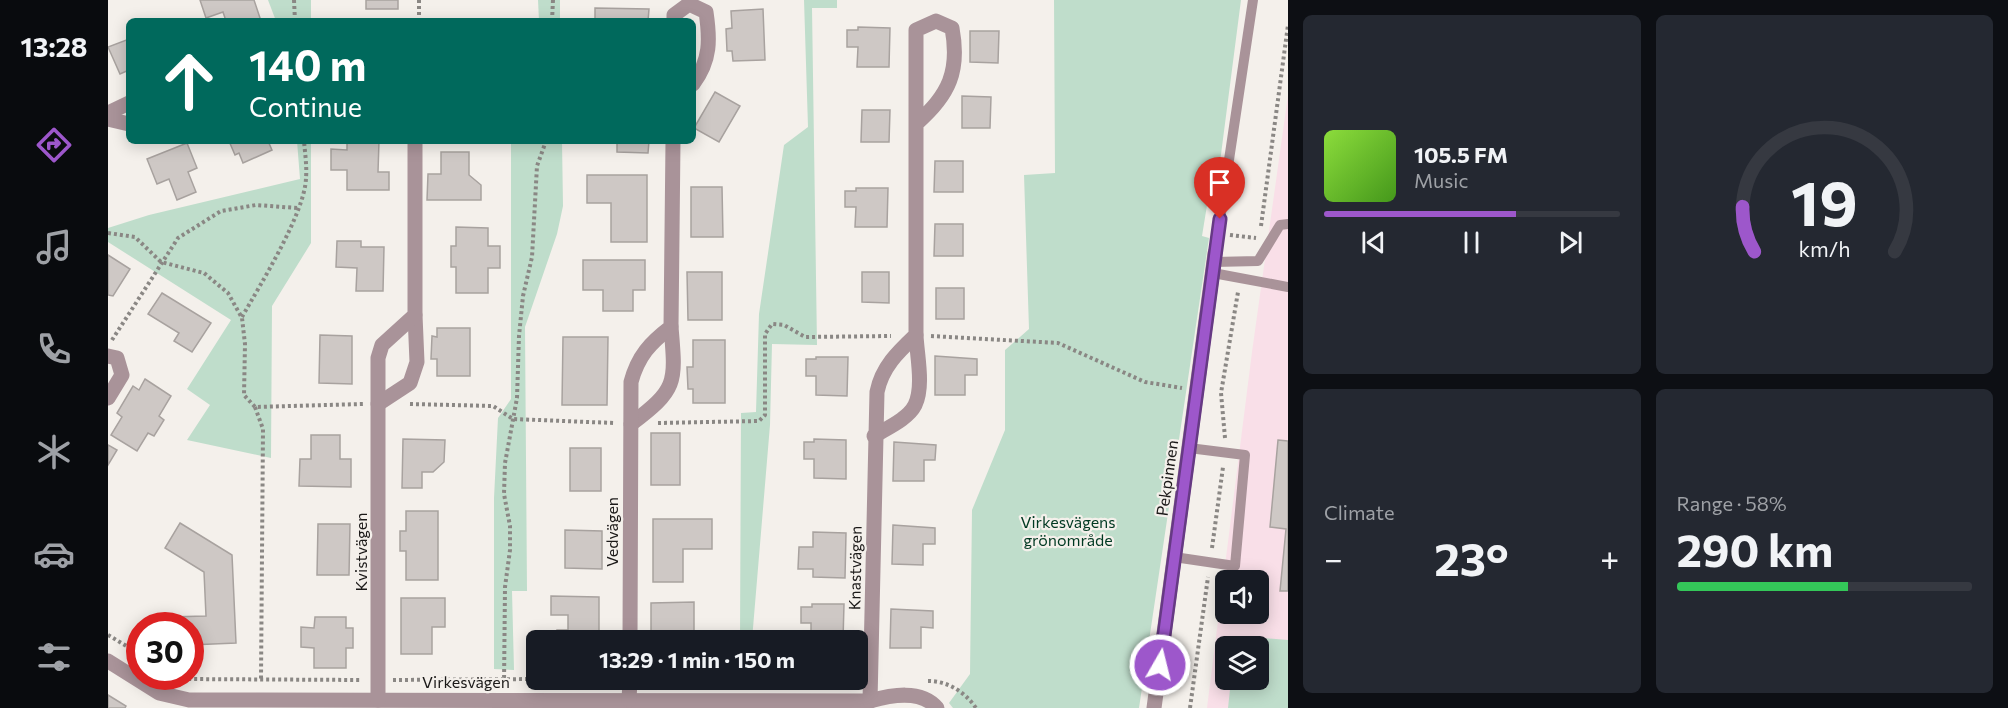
<!DOCTYPE html>
<html lang="en">
<head>
<meta charset="utf-8">
<style>
  body { margin:0; font-family:Commissioner,sans-serif; background:#242831; color:#f1f3f6; height:100vh; display:flex; flex-direction:column; font-size:22px; white-space:nowrap }
  * { box-sizing:border-box; margin:0 }
  p { font-size:20px; color:#9ea1a6 }
  .icon { flex:none; width:33px; height:33px; fill:none; stroke:currentColor; stroke-width:2; stroke-linecap:round; stroke-linejoin:round }
  .map { position:relative; flex:1; overflow:hidden }
  .side { display:flex; flex-direction:column; gap:15px; padding:15px; background:#0d0f14; width:720px }
  .side>* { flex:none }
  .guide { position:absolute; left:18px; top:18px; width:570px; height:126px; border-radius:9px; box-shadow:0 3px 15px #0003; background:#00695c; color:#fff; overflow:hidden }
  .tools { position:absolute; left:1107px; top:570px; display:grid; gap:12px }
  .tools a { display:grid; place-items:center; width:54px; height:54px; border-radius:9px; background:#171b24; box-shadow:0 3px 15px #0003; font-size:30px }
  .speed { position:absolute; left:18px; top:612px; display:flex; gap:12px; font-size:30px; font-weight:700; text-align:center }
  .speed>* { display:grid; place-content:center; width:78px; height:78px; border-radius:50%; background:#171b24; box-shadow:0 3px 15px #0003; line-height:1 }
  .speed .limit { border:9px solid #d22; background:#fff; color:#111 }
  .pin { position:absolute; display:grid; place-items:center; width:51px; height:51px; color:#fff; margin:-62px -26px; border-radius:50% 50% 50% 0; rotate:-45deg; box-shadow:0 0 6px #0007 }
  .pin .icon { rotate:45deg }
  .me { position:absolute; width:66px; margin:-33px; rotate:8deg; stroke-linejoin:round; filter:drop-shadow(0 0 4px #0008) }
  .turn { display:flex; align-items:center; gap:21px; height:126px; padding:0 24px; font-size:27px }
  .turn .icon { width:78px; height:78px; stroke-width:2.5 }
  .turn b { display:block; font-size:42px; line-height:51px }
  .big { font-size:45px; font-weight:700; line-height:1.1 }
  .side .widget { flex:1; display:flex; flex-direction:column; justify-content:center; gap:9px; min-width:0; padding:0 21px; border-radius:9px; background:#242831 }
  .side .dial { align-items:center; gap:0 }
  .dial svg { height:156px; overflow:visible; fill:none; stroke:#363941; stroke-width:7; stroke-linecap:round; text-anchor:middle }
  .dial text { fill:#f1f3f6; stroke:none }
  .song { display:flex; align-items:center; gap:18px }
  .cover { width:72px; height:72px; border-radius:9px; background:linear-gradient(135deg,hsl(90 70% 55%),hsl(100 70% 35%)) }
  .played { height:6px; border-radius:3px; background:linear-gradient(90deg,#9d57cb 65%,#363941 65%) }
  .keys { display:flex; justify-content:space-around; direction:ltr }
  .heat { display:flex; justify-content:space-between; align-items:center; font-size:33px; direction:ltr }
  .charge { height:9px; border-radius:4px; background:linear-gradient(90deg,#34c759 58%,#363941 0) }
  .side .tiles { flex:1; display:grid; gap:15px; grid-template-columns:repeat(2,1fr) }
  .trip { position:absolute; left:418px; top:630px; width:342px; height:60px; border-radius:9px; background:#171b24; box-shadow:0 3px 15px #0003; font-weight:700; line-height:60px; text-align:center }
  main { display:flex; flex:1; min-height:0 }
  .tabs { display:flex; flex-direction:column; width:108px; justify-content:space-around; align-items:center; background:#090b0e; color:#9ea1a6 }
  .tabs .icon { width:42px; height:42px }
  .tabs .on { color:#9d57cb }
  .tabs b { font-size:27px; color:#f1f3f6 }
  .map>svg:first-child { display:block }
</style>
</head>
<body>
<main>
<nav class="tabs">
<b>13:28</b>
<svg class="icon on" aria-label="directions" viewBox="0 0 24 24"><path d="M12 3l9 9-9 9-9-9zM9 14v-3h6M13 9l2 2-2 2"/></svg>
<svg class="icon" aria-label="music" viewBox="0 0 24 24"><path d="M9 18V5l10-2v13"/><circle cx="6" cy="18" r="3"/><circle cx="16" cy="16" r="3"/></svg>
<svg class="icon" aria-label="phone" viewBox="0 0 24 24"><path d="M5 4h4l2 5-3 2q2 4 5 5l2-3 5 2v4C11 20 4 13 5 4z"/></svg>
<svg class="icon" aria-label="climate" viewBox="0 0 24 24"><path d="M12 3v18M4 7l16 10M4 17L20 7"/></svg>
<svg class="icon" aria-label="car" viewBox="0 0 24 24"><path d="M5 17H2v-5l4-1 3-4h7l3 4 3 1v5h-3M9 17h6M6 11h13"/><circle cx="7" cy="17" r="2"/><circle cx="17" cy="17" r="2"/></svg>
<svg class="icon" aria-label="filters" viewBox="0 0 24 24"><path d="M4 7h16M4 17h16"/><circle cx="9" cy="7" r="2"/><circle cx="15" cy="17" r="2"/></svg>
</nav>
<div class="map">
<svg width="1180" height="708" viewBox="0 0 1180 708">
  <rect width="100%" height="100%" fill="#f4f0eb"/>
  <path fill="#f9dfe8" fill-rule="evenodd" d="M1180 95V708H1099L1144 352ZM1118 580H1150V614H1118ZM1118 646H1150V680H1118Z"/>
  <g fill="#bfddcb">
    <path d="M160 0H203V21H168Z"/>
    <path d="M430 0H452V21H431Z"/>
    <path d="M696 0H729V8H704L709 345 664 344 662 425 644 640H632L633 413 648 412 651 314 676 145 700 127Z"/>
    <path d="M946 0H1133L1108 193H1101L1094 236 1101 238 1031 708H845L841 703 862 674 864 510 897 430V350L921 329 916 175 947 173Z"/>
    <path d="M189 141H203V243L164 306 163 458 79 440 102 405 79 389 123 320 0 242V228L41 215 192 179Z"/>
    <path d="M403 141H454L455 206 449 234 417 327 419 591H404L406 670 386 669V498L390 418 403 399Z"/>
    <path d="M1128 636 1180 640V708H1120L1123 680H1150V646H1127Z"/>
  </g>
  <g fill="#cec8c5" stroke="#a8a29f" stroke-width="1.5">
    <path d="M92 0H146L153 21H118L115 12 98 18Z"/>
    <rect x="258" y="0" width="32" height="9"/>
    <path d="M487 8 541 9 540 21H487Z"/>
    <path d="M655 9 657 60 625 61 624 51H619L618 29 624 28 623 11Z"/>
    <path d="M750 27 782 28 781 67H749L750 47H739V30H750Z"/>
    <path d="M862 31H891L890 63 862 62Z"/>
    <path d="M21 39V70L12 74 0 47Z"/>
    <path d="M607 92 632 106 611 142 586 128Z"/>
    <path d="M854 96 883 97 882 128H854Z"/>
    <path d="M754 110H782L781 142H753Z"/>
    <path d="M121 141H160L164 150 135 163 131 153 127 155Z"/>
    <path d="M239 141H271L270 172H281V190H239V170H223V149L239 150Z"/>
    <path d="M509 141H541L540 153 509 152Z"/>
    <path d="M79 143 89 168 80 172 88 192 69 200 61 179 49 184 39 159Z"/>
    <path d="M333 152H361V175L373 185V200H319L320 174H333Z"/>
    <path d="M827 161H855V192H826Z"/>
    <path d="M479 175H539V242H503V203H479Z"/>
    <path d="M583 187H614L615 237H583Z"/>
    <path d="M748 188H780L779 227H747L748 207H737V191H748Z"/>
    <path d="M827 224H855V256H826Z"/>
    <path d="M348 227 380 228V246H392V268H380V293H348V267H343V246H348Z"/>
    <path d="M229 241H253V247H276L275 291H248L249 268 228 267Z"/>
    <path d="M0 255 22 269 5 296 0 295Z"/>
    <path d="M475 260H537V290H525V311H495V290H475Z"/>
    <path d="M579 272H614V320H580Z"/>
    <path d="M754 272H781V303L754 302Z"/>
    <rect x="828" y="288" width="28" height="31"/>
    <path d="M54 293 103 323 84 352 66 341 71 333 40 314Z"/>
    <path d="M329 328H362V376H329V359H323L324 336 329 337Z"/>
    <path d="M212 335 244 336V384L211 383Z"/>
    <path d="M455 337H500L499 405H454Z"/>
    <path d="M585 340H617V403H585V389H580L579 367H585Z"/>
    <path d="M827 356 869 359V375H857V395H827Z"/>
    <path d="M708 357H740L739 396 708 395V376H698V359H708Z"/>
    <path d="M37 379 63 396 51 416 56 420 46 436 40 433 29 451 3 435 14 417 9 413 25 386 31 390Z"/>
    <rect x="543" y="433" width="29" height="52"/>
    <path d="M203 435H232V459H243V487L191 486 192 459H203Z"/>
    <path d="M295 439 337 440 336 462 325 472H314V488H294Z"/>
    <path d="M706 439 738 440V479L706 478V459H696V442H706Z"/>
    <path d="M1170 440 1180 441V591H1172L1178 529 1162 527Z"/>
    <path d="M786 442 828 445 827 460H816V481H785Z"/>
    <path d="M0 445 9 450 0 465Z"/>
    <rect x="462" y="448" width="31" height="43"/>
    <path d="M298 511H330V580H298V551H292V531H298Z"/>
    <path d="M545 519H604V549H575V582H545Z"/>
    <path d="M72 523 124 555 128 643 82 645V626H59V617L98 616 96 572 57 548Z"/>
    <path d="M210 524H242L241 575H209Z"/>
    <path d="M785 525 827 528V544H815V565L784 564Z"/>
    <path d="M457 530 494 531V569L457 568Z"/>
    <path d="M705 532 738 533 737 578 705 577V569H690L691 547H705Z"/>
    <path d="M443 596 491 597V640H449V630H460V615H443Z"/>
    <path d="M293 598H337V627H324V654H293Z"/>
    <path d="M586 602V634H577V640H548L547 634H543V603Z"/>
    <path d="M704 604H736L735 640H703V623H693V607H704Z"/>
    <path d="M783 609 825 611V628L813 627V648H782Z"/>
    <path d="M207 617H238V628H245V648H238V668H206V648L193 647V627L206 628Z"/>
    <path d="M0 695 18 706 17 708H0Z"/>
  </g>
  <g fill="none" stroke-linecap="round" stroke-linejoin="round">
    <g stroke="#8a8784" stroke-width="4" stroke-dasharray="3 3" stroke-linecap="butt">
      <path d="M186 0 187 21"/>
      <path d="M311 21V0"/>
      <path d="M444 21 445 0"/>
      <path d="M1153 226 1180 25"/>
      <path d="M0 233 27 237 53 262 96 273 120 293 134 318 137 344 136 395 147 407 255 404"/>
      <path d="M1122 235 1148 238"/>
      <path d="M134 317C152 285 197 213 198 178 199 166 197 153 196 141"/>
      <path d="M823 336 950 343 1037 382 1074 388"/>
      <path d="M4 340 70 238 113 211 148 205 189 208"/>
      <path d="M302 404 385 406 405 419 506 423"/>
      <path d="M147 407 155 429 153 679"/>
      <path d="M550 423 651 421 657 415V334L664 324 676 325 697 337 783 336"/>
      <path d="M1117 438 1113 393 1130 292"/>
      <path d="M1104 548 1115 467"/>
      <path d="M0 635 32 654"/>
      <path d="M69 676 74 679 253 680"/>
      <path d="M285 680 429 679"/>
      <path d="M613 680H747"/>
      <path d="M820 681C840 681 857 692 868 708"/>
      <path d="M396 684 397 587 402 550V526L396 494 397 463 409 398 411 336 415 296 424 257 429 166 438 141"/>
      <path d="M1082 708 1100 577"/>
    </g>
    <g stroke="#a99399" stroke-width="10">
      <path d="M1107 253 1145 0"/>
      <path d="M1106 262 1150 261 1172 225 1180 224"/>
      <path d="M1105 273 1180 287"/>
      <path d="M1066 557 1127 566 1137 455 1081 448"/>
    </g>
    <g stroke="#a99399" stroke-width="15">
      <path d="M566 21V15L581 4 598 12C602 39 603 60 585 84"/>
      <path d="M0 113 21 103"/>
      <path d="M0 119 21 124"/>
      <path d="M0 356 9 358 14 375 0 398"/>
      <path d="M270 404 302 383 309 362 307 315"/>
      <path d="M523 424C569 389 568 384 563 327"/>
      <path d="M766 436C779 428 800 419 807 405 816 386 809 356 808 335"/>
      <path d="M522 640 523 382C530 356 542 343 563 327L565 141"/>
      <path d="M0 661 51 693 81 700 762 701C783 695 813 689 829 708"/>
      <path d="M270 700V358L274 345 307 315V141"/>
      <path d="M521 700 522 680"/>
      <path d="M762 701 769 392C774 367 790 352 808 335V30L828 21 844 28C852 71 841 95 809 123"/>
      <path d="M1046 708 1107 253"/>
    </g>
  </g>
  <g fill="none" stroke-linecap="round" stroke-linejoin="round">
    <defs>
      <path id="route" d="M1052 665 1112 219"/>
    </defs>
    <use href="#route" stroke="#663984" stroke-width="15"/>
    <use href="#route" stroke="#9d57cb" stroke-width="10"/>
  </g>
  <g text-anchor="middle" stroke-width="4.5" stroke-linejoin="round" paint-order="stroke">
    <g font-size="16" fill="#1b1918" stroke="#f4f0eb">
      <text transform="translate(1059 478) rotate(-82)" y="6">Pekpinnen</text>
      <text transform="translate(504 532) rotate(-90)" y="6">Vedvägen</text>
      <text transform="translate(253 552) rotate(-90)" y="6">Kvistvägen</text>
      <text transform="translate(747 568) rotate(-89)" y="6">Knastvägen</text>
      <text x="358" y="688">Virkesvägen</text>
    </g>
    <g font-size="16" fill="#003922" stroke="#f4f0eb">
      <text x="960" y="528">Virkesvägens<tspan x="960" dy="18">grönområde</tspan></text>
    </g>
  </g>
</svg>
<div class="tools">
<a><svg class="icon" aria-label="sound" viewBox="0 0 24 24"><path d="M4 9h4l5-4v14l-5-4H4zM17 9q2 3 0 6"/></svg></a>
<a><svg class="icon" aria-label="layers" viewBox="0 0 24 24"><path d="M12 4l9 5-9 5-9-5zM3 14l9 5 9-5"/></svg></a>
</div>
<div class="speed"><div class="limit">30</div></div>
<div class="pin" style="left:1112px;top:219px;background:#d93025"><svg class="icon" aria-label="arrive" viewBox="0 0 24 24"><path d="M6 21V4h12l-3 4 3 4H6"/></svg></div>
<svg class="me" style="left:1052px;top:665px" viewBox="-20 -20 40 40"><circle r="17" fill="#9d57cb" stroke="#fff" stroke-width="3"/><path d="M0-11L8 9 0 5-8 9z" fill="#fff"/></svg>
<div class="trip">13:29 · 1 min · 150 m</div>
<div class="guide">
<div class="turn"><svg class="icon" aria-label="ahead" viewBox="0 0 24 24"><path d="M12 20V5M6 11l6-6 6 6"/></svg><div><b>140 m</b>Continue</div></div>
</div>
</div>
<section class="side">
<div class="tiles">
<div class="widget">
<div class="song"><i class="cover"></i><div><b>105.5 FM</b><p>Music</p></div></div>
<div class="played"></div>
<div class="keys"><svg class="icon" aria-label="previous" viewBox="0 0 24 24"><path d="M18 5L8 12l10 7zM5 5v14"/></svg><svg class="icon" aria-label="pause" viewBox="0 0 24 24"><path d="M8 5v14M16 5v14"/></svg><svg class="icon" aria-label="next" viewBox="0 0 24 24"><path d="M6 5l10 7-10 7zM19 5v14"/></svg></div>
</div>
<div class="widget dial"><svg viewBox="0 0 100 80">
<path d="M14 69A42 42 0 1 1 86 69"/>
<path d="M14 69A42 42 0 0 1 8 46" stroke="#9d57cb"/>
<text x="50" y="56" font-size="32" font-weight="700">19</text>
<text x="50" y="72" font-size="11">km/h</text>
</svg></div>
<div class="widget"><p>Climate</p>
<div class="heat"><a>−</a><b class="big">23°</b><a>+</a></div>
</div>
<div class="widget"><p>Range · 58%</p><b class="big">290 km</b><div class="charge"></div></div>
</div>
</section>
</main>
</body>
</html>
